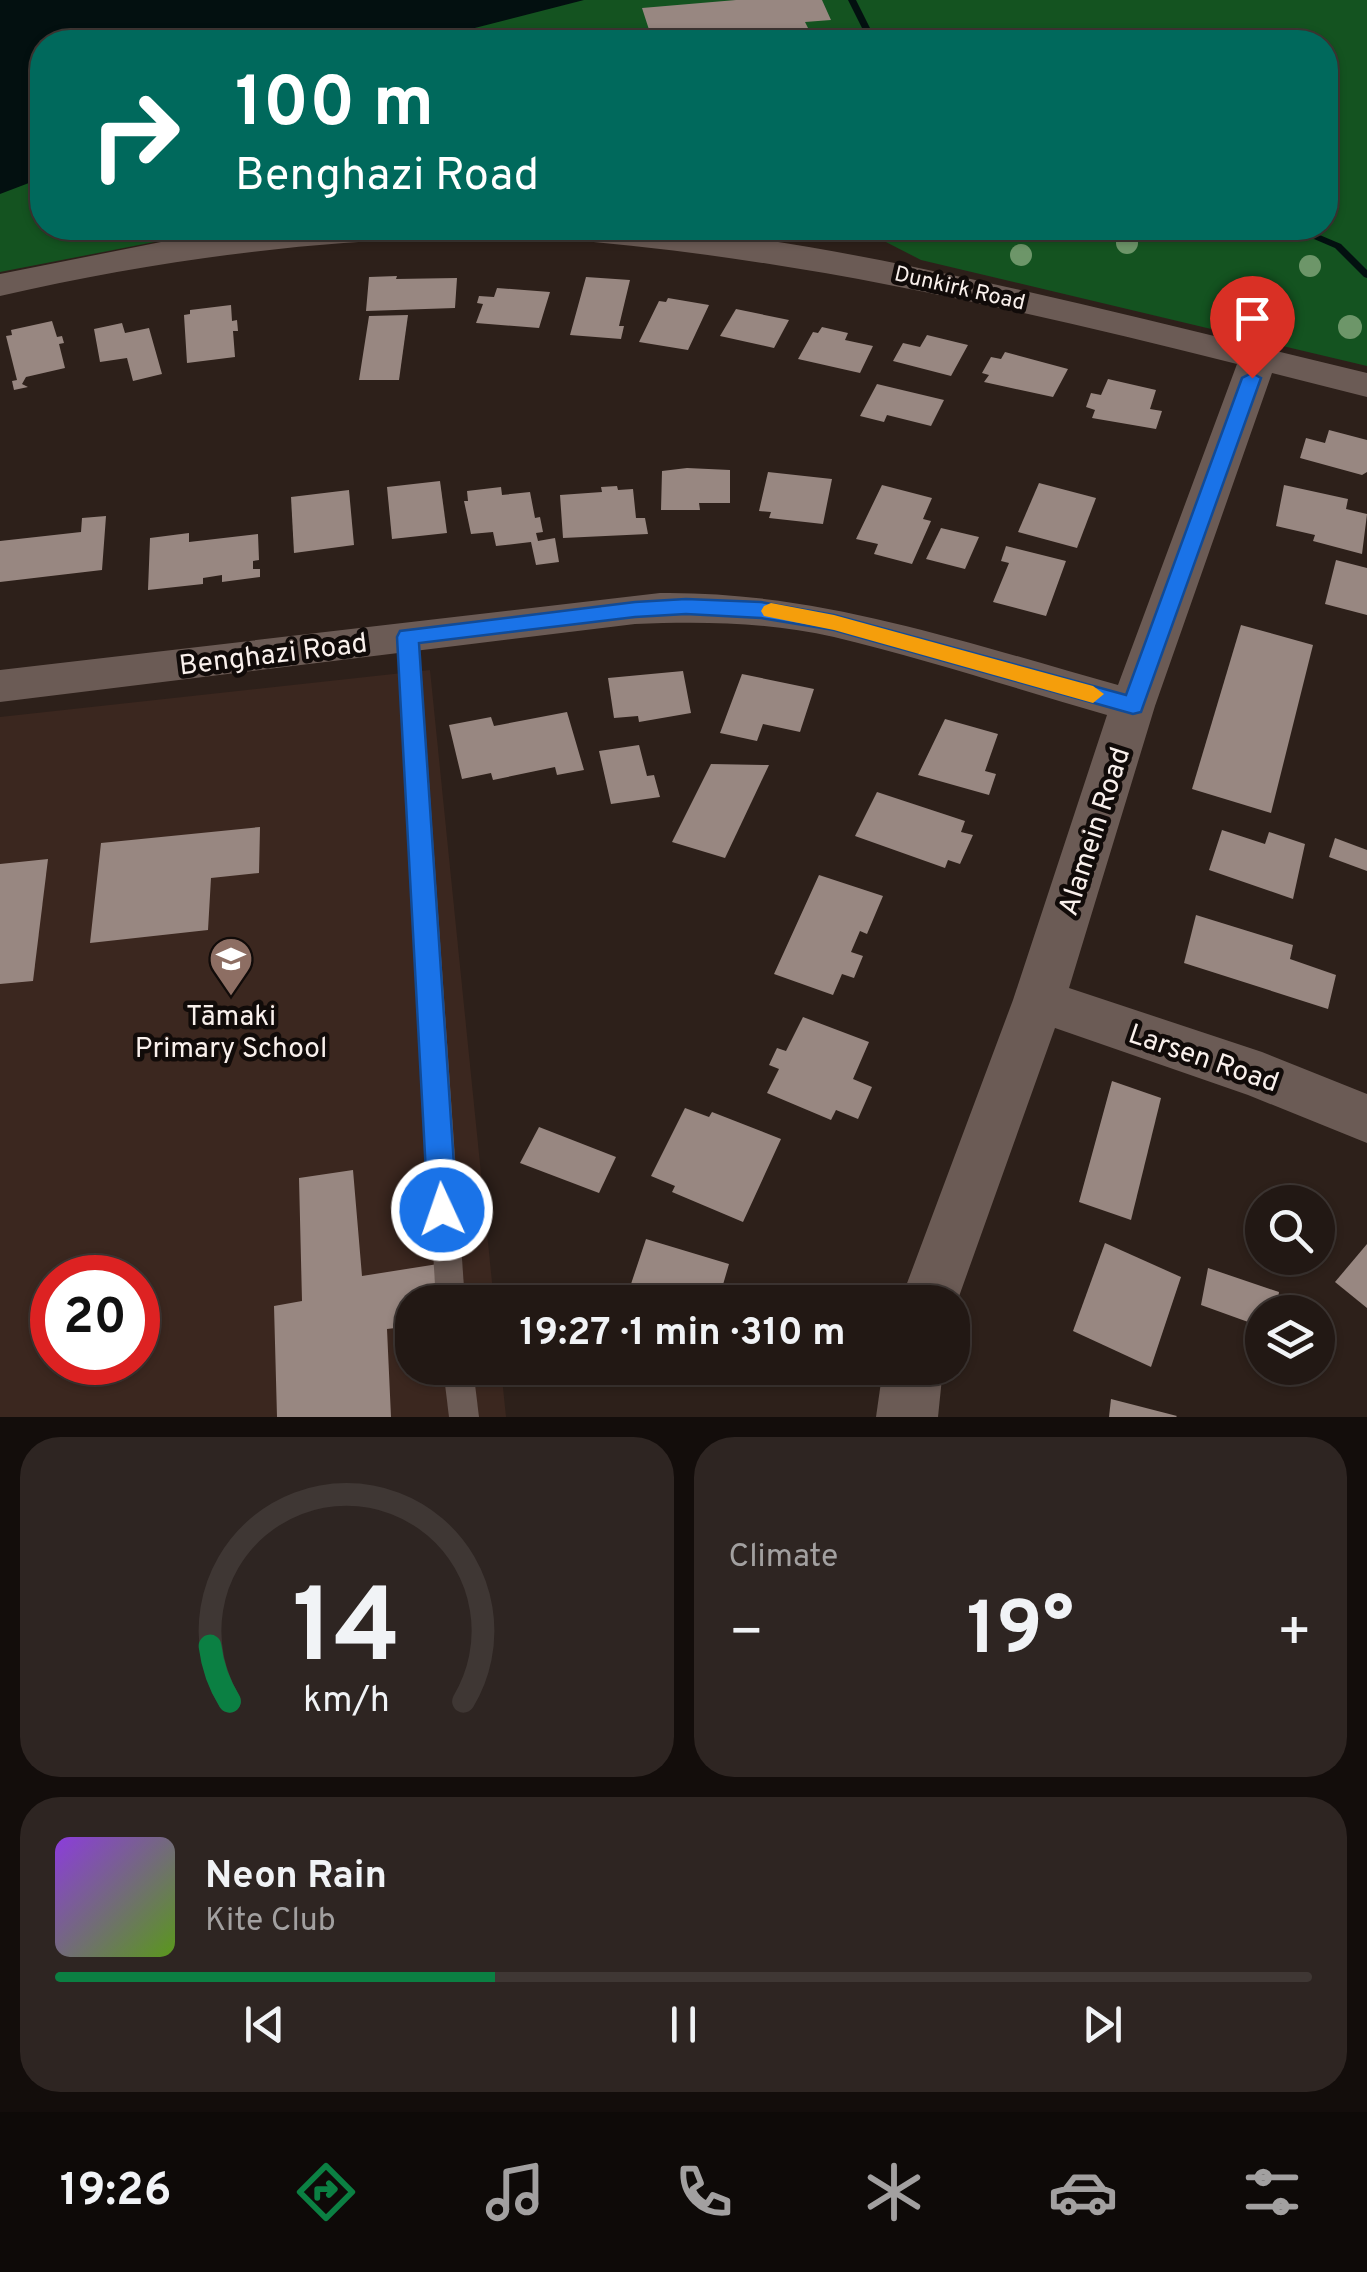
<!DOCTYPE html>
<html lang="en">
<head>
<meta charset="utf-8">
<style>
  body { margin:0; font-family:Overpass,sans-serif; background:#2e2522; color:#f1f3f6; height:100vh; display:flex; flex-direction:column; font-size:38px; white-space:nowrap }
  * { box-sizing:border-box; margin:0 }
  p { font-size:32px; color:#a2a0a0 }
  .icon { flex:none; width:55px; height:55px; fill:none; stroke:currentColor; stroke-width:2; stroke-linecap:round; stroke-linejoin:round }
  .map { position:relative; height:1417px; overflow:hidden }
  .panel { display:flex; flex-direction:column; gap:20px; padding:20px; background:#130d0b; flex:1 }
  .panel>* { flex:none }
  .top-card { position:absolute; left:30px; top:30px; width:1308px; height:210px; border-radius:40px; box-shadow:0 2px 8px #0004,0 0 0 2px #3f3734; background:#00695c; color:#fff; overflow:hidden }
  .buttons { position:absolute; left:1245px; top:1185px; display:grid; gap:20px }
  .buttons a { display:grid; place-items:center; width:90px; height:90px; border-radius:50%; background:#221814; box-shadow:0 2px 8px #0004,0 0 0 2px #3f3734; font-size:50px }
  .speed { position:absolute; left:30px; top:1255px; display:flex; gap:20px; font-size:50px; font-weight:700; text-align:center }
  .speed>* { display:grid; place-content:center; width:130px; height:130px; border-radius:50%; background:#221814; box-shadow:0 2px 8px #0004,0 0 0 2px #3f3734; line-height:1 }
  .speed .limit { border:15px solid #d22; background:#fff; color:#111 }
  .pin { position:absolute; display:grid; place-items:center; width:85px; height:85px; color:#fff; margin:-102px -42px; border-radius:50% 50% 50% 0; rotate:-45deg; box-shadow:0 0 10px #0007 }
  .pin .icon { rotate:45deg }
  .me { position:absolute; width:110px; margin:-55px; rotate:357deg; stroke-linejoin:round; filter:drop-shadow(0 0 8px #0008) }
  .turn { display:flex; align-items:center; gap:35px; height:210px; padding:0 40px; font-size:45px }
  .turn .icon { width:130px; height:130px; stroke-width:2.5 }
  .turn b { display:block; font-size:70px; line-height:85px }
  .big { font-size:75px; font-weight:700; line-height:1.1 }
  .panel .widget { flex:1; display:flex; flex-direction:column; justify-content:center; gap:15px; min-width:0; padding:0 35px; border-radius:40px; background:#2e2522 }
  .panel .dial { align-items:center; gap:0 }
  .dial svg { height:260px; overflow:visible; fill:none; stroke:#3f3734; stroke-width:7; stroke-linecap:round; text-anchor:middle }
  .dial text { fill:#f1f3f6; stroke:none }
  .song { display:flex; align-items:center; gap:30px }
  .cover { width:120px; height:120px; border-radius:15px; background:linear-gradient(135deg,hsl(270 70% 55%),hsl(90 70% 35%)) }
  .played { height:10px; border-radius:5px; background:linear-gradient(90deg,#0b8043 35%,#3f3734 35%) }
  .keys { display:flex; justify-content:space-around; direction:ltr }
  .heat { display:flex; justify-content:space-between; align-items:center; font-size:55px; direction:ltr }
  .panel .tiles { flex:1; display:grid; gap:20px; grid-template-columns:1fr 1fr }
  .widget:last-child { grid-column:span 2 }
  .trip { position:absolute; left:395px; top:1285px; width:575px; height:100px; border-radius:40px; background:#221814; box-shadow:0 2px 8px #0004,0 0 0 2px #3f3734; font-weight:700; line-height:100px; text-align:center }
  .dock { display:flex; height:160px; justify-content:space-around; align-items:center; background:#0e0a08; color:#a2a0a0 }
  .dock .icon { width:70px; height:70px }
  .dock .active { color:#0b8043 }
  .dock b { font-size:45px; color:#f1f3f6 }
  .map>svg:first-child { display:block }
</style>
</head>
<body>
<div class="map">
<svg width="1367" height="1417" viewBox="0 0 1367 1417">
  <rect width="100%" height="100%" fill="#2d201a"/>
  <path fill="#3b271f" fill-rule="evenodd" d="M430 670 494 1302H412V1368H501L506 1417H0V717ZM52 1278H138V1362H52Z"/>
  <path fill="#145320" d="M0 0H1367V366L921 260 882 240 822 228H1325V42H42V228H255L175 238 0 272Z"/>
  <path fill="#031010" d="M0 0H584L420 42H42V178L0 194Z"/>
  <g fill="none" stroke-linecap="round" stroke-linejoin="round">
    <g fill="#031010" fill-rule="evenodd">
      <path d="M848 0H856L877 42H869Z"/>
      <path d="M1292 228H1303L1341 244 1367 270V278L1364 277 1335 248 1293 230Z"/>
    </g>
  </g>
  <g fill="#988781">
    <path d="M736 0H822L831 20 805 22 809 30 653 42 642 8Z"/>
    <path d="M397 276 396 279 457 278 455 308 366 311 369 277Z"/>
    <path d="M586 277 630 280 619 326H624L621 339 570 335Z"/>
    <path d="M497 288 550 292 539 328 476 323 483 304 477 303 479 296 494 297Z"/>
    <path d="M668 298 709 305 688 350 639 342 659 301 666 302Z"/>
    <path d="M231 305 232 321 237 320 238 331H233L235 357 187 363 184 315 190 314V310Z"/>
    <path d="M736 309 789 320 774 348 720 336Z"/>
    <path d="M408 315 399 380H359L369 316Z"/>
    <path d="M52 321 57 337 62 336 64 343 59 344 65 368 26 377 22 384 28 387 14 390 12 381 17 380 6 336 12 335 11 330Z"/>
    <path d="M122 323 125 333 149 328 162 374 133 381 127 358 100 362 94 329Z"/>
    <path d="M822 327 848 333 845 340 873 346 860 373 798 359 813 332 818 333Z"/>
    <path d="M927 335 968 345 951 376 893 361 903 343 920 347Z"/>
    <path d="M1005 352 1068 369 1053 397 984 382 989 375 982 373 991 357 1001 359Z"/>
    <path d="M1108 379 1156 390 1150 409 1162 411 1156 429 1092 418 1095 410 1086 407 1091 393 1101 395Z"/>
    <path d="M877 384 944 400 931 426 887 415 884 422 860 416Z"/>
    <path d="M1329 430 1367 440V472L1362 475 1300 458 1306 438 1325 443Z"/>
    <path d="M687 468 730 470V503H699L700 510H661L662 471Z"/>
    <path d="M768 472 832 479 823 524 769 518 771 512 759 511Z"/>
    <path d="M440 481 447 533 392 539 387 487Z"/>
    <path d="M1039 483 1096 498 1077 548 1018 532Z"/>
    <path d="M882 485 932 498 923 519 931 521 912 564 874 554 878 544 856 539Z"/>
    <path d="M1284 485 1348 499 1346 509 1367 514 1362 554 1313 541 1315 535 1276 526Z"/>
    <path d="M617 486 618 490 633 489 636 518H645L648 534 563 538 560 495 602 492 601 487Z"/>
    <path d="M501 487 502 495 530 492 535 518 540 517 543 532 536 533 538 541 555 538 559 562 536 565 531 542 496 546 493 532 471 534 464 501H468L467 491Z"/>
    <path d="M349 490 354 545 294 553 291 497Z"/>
    <path d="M106 516 102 570 0 582V541L81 532 82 518Z"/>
    <path d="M941 528 979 537 965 569 926 559Z"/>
    <path d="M189 533V542L258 534 259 560 253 561V569H260V577L222 582V575L203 578V584L148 590 150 538Z"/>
    <path d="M1006 546 1066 561 1046 616 993 602 1009 563 1001 561Z"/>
    <path d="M1336 560 1367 568V615L1325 604Z"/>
    <path d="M1241 625 1313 645 1271 813 1192 789Z"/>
    <path d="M683 671 691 713 639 722 638 716 614 718 608 678Z"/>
    <path d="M742 674 814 689 800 732 763 724 757 741 720 733Z"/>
    <path d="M567 712 584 770 557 775 555 767 493 780 491 773 462 779 449 725 491 717 494 726Z"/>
    <path d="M945 719 998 734 985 771 996 774 989 795 918 775Z"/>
    <path d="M639 745 647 776 654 775 660 797 611 804 599 751Z"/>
    <path d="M711 764 769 765 725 858 672 842Z"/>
    <path d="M877 792 965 821 961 832 973 835 960 864 948 860 945 868 855 836Z"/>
    <path d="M260 827 259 873 211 878 208 930 90 943 101 843Z"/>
    <path d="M1222 830 1265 844 1269 832 1305 844 1293 899 1209 870Z"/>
    <path d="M1335 838 1367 850V871L1329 857Z"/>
    <path d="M48 859 33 981 0 984V864Z"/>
    <path d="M819 875 883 896 867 934 860 931 851 952 863 956 854 978 842 974 833 995 774 974Z"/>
    <path d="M1196 915 1293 945 1290 959 1336 975 1328 1009 1184 963Z"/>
    <path d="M803 1017 869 1042 853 1079 872 1087 858 1119 836 1110 831 1120 767 1093 779 1069 769 1065 777 1048 786 1051Z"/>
    <path d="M1112 1081 1161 1098 1131 1220 1079 1202Z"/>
    <path d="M685 1108 709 1117 712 1112 781 1139 743 1222 672 1192 675 1186 651 1176Z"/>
    <path d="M539 1127 616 1157 599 1193 520 1163Z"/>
    <path d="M353 1170 362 1276 438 1264 442 1302H412V1326L387 1329 391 1417H277L274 1306 302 1301 299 1178Z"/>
    <path d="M646 1239 729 1264 720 1295 739 1302H625Z"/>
    <path d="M1105 1243 1181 1277 1151 1367 1073 1331Z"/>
    <path d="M1367 1244V1308L1335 1282Z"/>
    <path d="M1208 1268 1279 1292 1276 1312H1262V1327L1201 1305Z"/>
    <path d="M1111 1399 1177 1416 1176 1417H1109Z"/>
  </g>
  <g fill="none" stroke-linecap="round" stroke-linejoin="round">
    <g fill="#6b5b55" fill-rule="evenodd">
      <path d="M408 629 419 637 465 1302H436L397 637Z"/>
      <path d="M443 1368H473L479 1417H449Z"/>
    </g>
    <g fill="#6b5b55" fill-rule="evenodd">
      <path d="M276 228H451L446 235 434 238C287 243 143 263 0 296V274L161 242Z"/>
      <path d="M529 228C659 219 787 241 914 267 1066 298 1216 337 1367 373V397L1272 373 1155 706 1069 988 1262 1052 1367 1094V1143L1248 1095 1055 1028 952 1316V1302H900L1013 1000 1107 715C1017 689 926 659 834 637 769 622 701 621 635 624L0 702V670L660 593C820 591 966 643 1118 685L1237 364C1009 307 782 255 546 238L534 235Z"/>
      <path d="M883 1368H943L938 1417H876Z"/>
    </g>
  </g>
  <g fill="#6d9669">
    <circle cx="1127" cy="243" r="11"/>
    <circle cx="1021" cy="255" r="11"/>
    <circle cx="1310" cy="266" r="11"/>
    <circle cx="1350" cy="327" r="12"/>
  </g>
  <path fill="#1a73e8" stroke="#114b97" stroke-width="2.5" d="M1252 373 1261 378 1141 712 1133 714 834 630 761 618 686 614 635 617 419 643 457 1210 453 1220 442 1224 432 1220 428 1210 397 637 400 631 635 602 686 599 761 602 834 615 1126 695 1242 378Z"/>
  <path fill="#f59e0b" d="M771 603 834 615 1093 686 1104 694 1093 703 834 630 764 616 761 611 764 606Z"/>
  <defs>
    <symbol id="school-pin" viewBox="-11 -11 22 30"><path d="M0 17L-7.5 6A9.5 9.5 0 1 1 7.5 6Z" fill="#8d6e63" stroke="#110b09"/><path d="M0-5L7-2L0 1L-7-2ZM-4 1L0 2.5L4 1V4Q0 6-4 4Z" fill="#fff"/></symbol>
  </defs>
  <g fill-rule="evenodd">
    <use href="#school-pin" x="206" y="934" width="50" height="68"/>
  </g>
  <g text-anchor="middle" stroke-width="9" stroke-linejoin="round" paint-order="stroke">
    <g font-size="22" fill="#f9f0ec" stroke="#110b09">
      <text transform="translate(960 287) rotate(13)" y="8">Dunkirk Road</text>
    </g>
    <g font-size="28" fill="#f9f0ec" stroke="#110b09">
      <text transform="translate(273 653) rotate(-7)" y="10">Benghazi Road</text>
      <text transform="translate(1093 831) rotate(-72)" y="10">Alamein Road</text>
      <text transform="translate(1204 1057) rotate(19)" y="10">Larsen Road</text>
    </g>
    <g font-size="28" fill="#f9f0ec" stroke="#110b09">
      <text x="231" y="1025">Tāmaki<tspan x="231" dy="32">Primary School</tspan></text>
    </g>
  </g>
</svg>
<div class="buttons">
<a><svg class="icon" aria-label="search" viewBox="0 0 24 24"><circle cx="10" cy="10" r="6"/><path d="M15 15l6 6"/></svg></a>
<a><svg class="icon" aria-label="layers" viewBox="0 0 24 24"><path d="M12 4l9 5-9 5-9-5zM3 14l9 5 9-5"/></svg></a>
</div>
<div class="speed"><div class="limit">20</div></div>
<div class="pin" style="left:1252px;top:378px;background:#d93025"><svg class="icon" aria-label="arrive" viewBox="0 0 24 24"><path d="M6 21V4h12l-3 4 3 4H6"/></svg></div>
<svg class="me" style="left:442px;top:1210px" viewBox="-20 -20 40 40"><circle r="17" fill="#1a73e8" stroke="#fff" stroke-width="3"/><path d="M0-11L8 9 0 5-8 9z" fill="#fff"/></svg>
<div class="trip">19:27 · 1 min · 310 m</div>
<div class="top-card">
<div class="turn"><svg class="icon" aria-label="right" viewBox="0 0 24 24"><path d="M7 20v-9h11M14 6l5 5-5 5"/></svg><div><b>100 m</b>Benghazi Road</div></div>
</div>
</div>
<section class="panel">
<div class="tiles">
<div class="widget dial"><svg viewBox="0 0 100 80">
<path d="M14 69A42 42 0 1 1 86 69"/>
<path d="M14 69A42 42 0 0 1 8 52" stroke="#0b8043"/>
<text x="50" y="56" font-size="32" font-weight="700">14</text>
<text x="50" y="72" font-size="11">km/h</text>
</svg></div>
<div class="widget"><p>Climate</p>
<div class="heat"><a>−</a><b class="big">19°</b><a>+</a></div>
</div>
<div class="widget">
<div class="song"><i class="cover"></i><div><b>Neon Rain</b><p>Kite Club</p></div></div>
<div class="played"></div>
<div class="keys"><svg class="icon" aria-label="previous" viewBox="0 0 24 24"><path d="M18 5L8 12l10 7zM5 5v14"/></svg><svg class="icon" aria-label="pause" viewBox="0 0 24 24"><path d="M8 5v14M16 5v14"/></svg><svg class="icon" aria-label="next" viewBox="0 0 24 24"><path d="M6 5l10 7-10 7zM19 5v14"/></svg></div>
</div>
</div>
</section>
<nav class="dock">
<b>19:26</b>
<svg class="icon active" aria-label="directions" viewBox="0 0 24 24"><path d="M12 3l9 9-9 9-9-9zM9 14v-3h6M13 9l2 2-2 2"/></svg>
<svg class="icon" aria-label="music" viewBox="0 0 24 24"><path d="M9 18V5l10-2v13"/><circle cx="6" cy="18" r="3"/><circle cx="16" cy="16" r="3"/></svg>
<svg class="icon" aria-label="phone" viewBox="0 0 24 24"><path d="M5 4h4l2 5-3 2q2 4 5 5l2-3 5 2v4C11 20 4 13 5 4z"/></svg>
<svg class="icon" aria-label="climate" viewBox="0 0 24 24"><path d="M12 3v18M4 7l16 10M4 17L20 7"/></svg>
<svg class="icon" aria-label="car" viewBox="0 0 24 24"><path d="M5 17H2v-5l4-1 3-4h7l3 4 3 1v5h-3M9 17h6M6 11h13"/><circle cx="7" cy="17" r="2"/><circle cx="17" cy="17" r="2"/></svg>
<svg class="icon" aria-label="filters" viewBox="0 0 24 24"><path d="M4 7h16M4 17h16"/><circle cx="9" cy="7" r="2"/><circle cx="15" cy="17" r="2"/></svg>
</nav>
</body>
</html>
